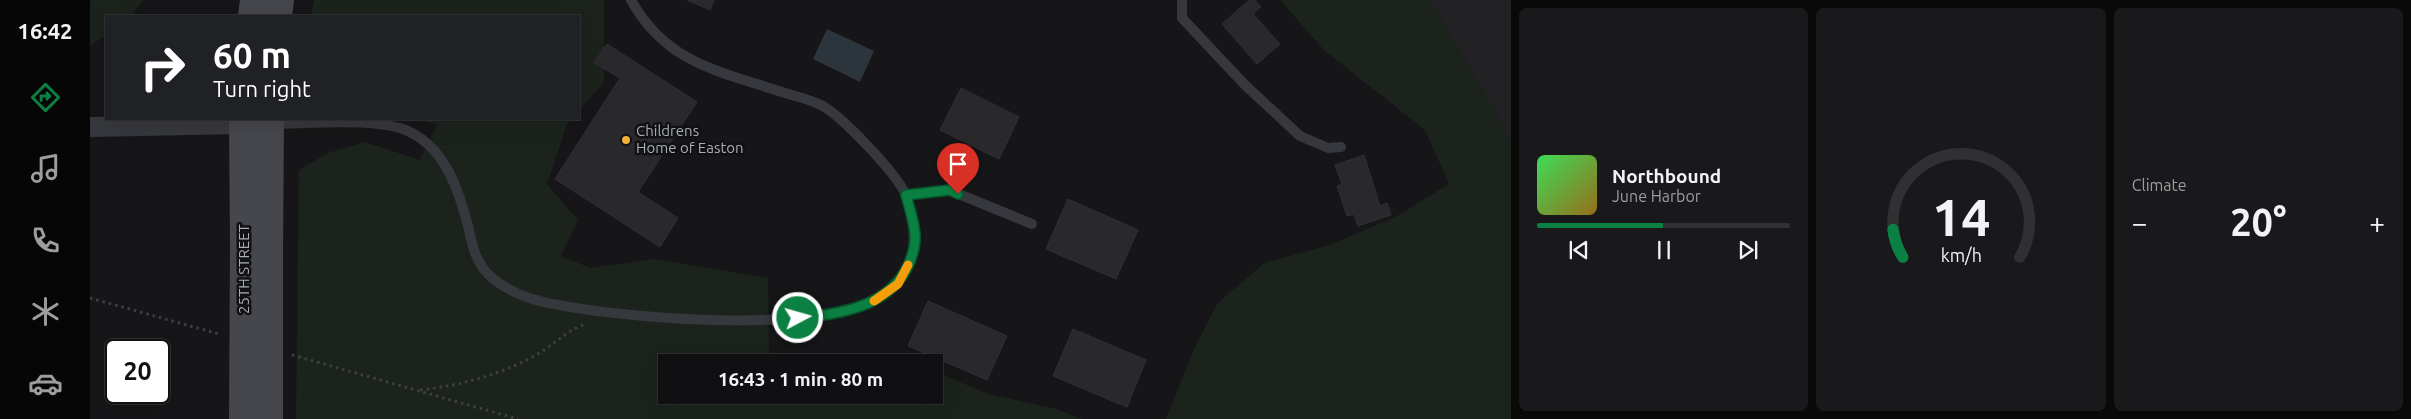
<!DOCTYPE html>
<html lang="en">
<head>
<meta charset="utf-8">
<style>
  body { margin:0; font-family:Ubuntu,sans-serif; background:#19191b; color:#f1f3f6; height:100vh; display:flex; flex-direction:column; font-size:19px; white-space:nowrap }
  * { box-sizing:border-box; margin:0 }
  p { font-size:16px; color:#9c9d9f }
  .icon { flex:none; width:28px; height:28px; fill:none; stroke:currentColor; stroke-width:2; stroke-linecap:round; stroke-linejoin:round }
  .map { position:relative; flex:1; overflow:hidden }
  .panel { display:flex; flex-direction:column; gap:8px; padding:8px; background:#09090a; width:900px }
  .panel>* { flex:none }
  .guide { position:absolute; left:15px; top:15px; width:475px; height:105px; border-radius:0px; box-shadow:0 5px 20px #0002,0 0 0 1px #303032; background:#202124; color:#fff; overflow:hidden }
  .speed { position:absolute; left:15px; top:339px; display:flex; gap:10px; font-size:25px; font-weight:700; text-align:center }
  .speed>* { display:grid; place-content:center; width:65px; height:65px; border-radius:50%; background:#101012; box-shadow:0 5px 20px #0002,0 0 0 1px #303032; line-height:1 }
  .speed .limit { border:2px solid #111; border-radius:8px; background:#fff; color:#111 }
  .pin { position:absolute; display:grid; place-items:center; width:42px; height:42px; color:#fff; margin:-51px -21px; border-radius:50% 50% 50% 0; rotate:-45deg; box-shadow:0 0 5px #0007 }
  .pin .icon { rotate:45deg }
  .me { position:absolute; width:55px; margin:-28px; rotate:84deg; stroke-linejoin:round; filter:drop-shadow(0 0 4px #0008) }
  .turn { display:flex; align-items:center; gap:18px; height:105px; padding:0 25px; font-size:22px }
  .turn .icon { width:65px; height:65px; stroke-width:2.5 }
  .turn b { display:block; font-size:35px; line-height:42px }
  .big { font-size:38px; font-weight:700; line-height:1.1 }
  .panel .widget { flex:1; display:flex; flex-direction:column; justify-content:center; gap:8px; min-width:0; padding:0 18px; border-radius:8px; background:#19191b }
  .panel .dial { align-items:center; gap:0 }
  .dial svg { height:130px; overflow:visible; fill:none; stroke:#303032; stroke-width:7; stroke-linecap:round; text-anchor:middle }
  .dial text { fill:#f1f3f6; stroke:none }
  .song { display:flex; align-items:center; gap:15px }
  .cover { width:60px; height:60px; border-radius:8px; background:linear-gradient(135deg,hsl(130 70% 55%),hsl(40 70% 35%)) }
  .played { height:5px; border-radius:2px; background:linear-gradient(90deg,#0b8043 50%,#303032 50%) }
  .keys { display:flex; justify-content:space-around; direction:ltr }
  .heat { display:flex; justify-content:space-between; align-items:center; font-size:28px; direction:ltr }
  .panel .tiles { flex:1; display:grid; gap:8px; grid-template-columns:repeat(3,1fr) }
  .trip { position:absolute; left:568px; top:354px; width:285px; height:50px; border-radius:0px; background:#101012; box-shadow:0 5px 20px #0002,0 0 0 1px #303032; font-weight:700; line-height:50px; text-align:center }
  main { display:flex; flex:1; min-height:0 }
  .menu { display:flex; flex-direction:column; width:90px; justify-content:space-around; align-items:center; background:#060607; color:#9c9d9f }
  .menu .icon { width:35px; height:35px }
  .menu .selected { color:#0b8043 }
  .menu b { font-size:22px; color:#f1f3f6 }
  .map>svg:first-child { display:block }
</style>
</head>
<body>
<main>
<nav class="menu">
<b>16:42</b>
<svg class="icon selected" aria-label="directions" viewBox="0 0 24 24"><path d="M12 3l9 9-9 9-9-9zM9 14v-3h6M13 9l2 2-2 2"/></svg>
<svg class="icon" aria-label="music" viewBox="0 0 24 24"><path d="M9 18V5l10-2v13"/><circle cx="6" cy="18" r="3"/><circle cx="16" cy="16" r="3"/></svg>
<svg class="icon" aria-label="phone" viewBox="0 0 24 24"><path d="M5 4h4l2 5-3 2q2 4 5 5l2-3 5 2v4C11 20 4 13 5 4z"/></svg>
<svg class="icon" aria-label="climate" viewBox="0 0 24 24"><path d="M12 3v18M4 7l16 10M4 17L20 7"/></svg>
<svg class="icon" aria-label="car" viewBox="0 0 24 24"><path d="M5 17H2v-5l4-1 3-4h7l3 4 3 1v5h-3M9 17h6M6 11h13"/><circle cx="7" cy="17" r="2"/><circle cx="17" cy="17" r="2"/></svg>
</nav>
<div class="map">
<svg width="1421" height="419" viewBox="0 0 1421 419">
  <rect width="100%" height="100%" fill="#161618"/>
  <path fill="#222225" d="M1340 0H1421V139Z"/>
  <g fill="#1c231d">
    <path d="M0 0H53L41 16H16V35L0 46Z"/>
    <path d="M224 0H514V82L489 111V16H221Z"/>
    <path d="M1190 0H1340L1421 139V419H1076L1103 351 1127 304 1174 263 1240 245 1305 217 1359 184 1335 130 1234 50Z"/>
    <path d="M328 119H482L477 124 457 184 488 220 471 256 500 268 565 259 678 278 679 352 724 360 808 362H576V395H844V371L898 394 966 409 992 419H206L209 170 238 153 275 142 330 160 347 125Z"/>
  </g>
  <path fill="#2c353c" d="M737 29 784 51 770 82 723 59Z"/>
  <g fill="#29292c" stroke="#303034">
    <path d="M597 0H624L620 10Z"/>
    <path d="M1159 0H1165L1171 7 1163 14 1190 44 1167 64 1132 24Z"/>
    <path d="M517 44 607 102 548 192 588 218 570 247 465 179 530 78 504 63Z"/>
    <path d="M871 88 929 117 909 159 850 130Z"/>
    <path d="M1274 155 1290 206 1297 203 1301 215 1268 226 1264 214 1257 216 1247 186 1252 184 1245 165Z"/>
    <path d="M978 199 1048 230 1026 279 956 249Z"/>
    <path d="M838 301 917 336 897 380 818 346Z"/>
    <path d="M983 329 1056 360 1037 407 963 376Z"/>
  </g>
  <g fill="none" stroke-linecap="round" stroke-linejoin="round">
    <g stroke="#3d3f44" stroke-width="3" stroke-dasharray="2.5 4" stroke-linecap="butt">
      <path d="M0 298 129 334"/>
      <path d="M202 355 428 419"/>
      <path d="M330 390C371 385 407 376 444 356 462 347 474 332 493 325"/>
    </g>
    <g stroke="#37383d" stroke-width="10">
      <path d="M1092 0V18L1155 85 1210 136 1238 148 1251 147"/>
      <path d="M181 124C217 124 291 116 322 133 356 151 369 191 378 226 382 243 385 261 398 274 411 287 432 297 450 301 518 318 739 337 793 295 822 273 829 247 820 212 819 207 818 200 816 195 806 173 752 116 731 105 719 99 704 96 692 92 628 71 576 63 541 0"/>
      <path d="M816 195 859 190 942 224"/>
    </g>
    <path stroke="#37383d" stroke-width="20" d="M0 127 152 124"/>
    <g stroke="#45474d" stroke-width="28">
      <path d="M162 16 164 0"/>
      <path d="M188 16 190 0"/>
      <path d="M153 119 154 246"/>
      <path d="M179 253 180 119"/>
    </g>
    <g stroke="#45474d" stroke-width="28">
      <path d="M179 253V419"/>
      <path d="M153 419 154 246"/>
    </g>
  </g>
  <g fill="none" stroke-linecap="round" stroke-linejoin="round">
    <defs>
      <path id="route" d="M708 318C756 314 812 304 824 248 828 232 820 211 816 195L860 190 868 194"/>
    </defs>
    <use href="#route" stroke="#07532c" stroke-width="12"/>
    <use href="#route" stroke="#0b8043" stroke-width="9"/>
    <path stroke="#f59e0b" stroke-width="9" d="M784 301 808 284 818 265"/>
  </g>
  <circle fill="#f2b134" stroke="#111113" stroke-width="2" cx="536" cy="140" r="5"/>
  <g text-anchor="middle" stroke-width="5" stroke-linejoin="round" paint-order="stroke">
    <g font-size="15" fill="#a8adb8" stroke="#111113" text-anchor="start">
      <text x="546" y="136">Childrens<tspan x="546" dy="17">Home of Easton</tspan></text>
    </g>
    <g font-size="15" fill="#a8adb8" stroke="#111113">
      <text transform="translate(154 269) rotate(-90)" y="5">25TH STREET</text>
    </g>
  </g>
</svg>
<div class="speed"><div class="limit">20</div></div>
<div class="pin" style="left:868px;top:194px;background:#d93025"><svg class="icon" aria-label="arrive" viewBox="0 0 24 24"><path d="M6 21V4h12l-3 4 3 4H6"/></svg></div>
<svg class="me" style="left:708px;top:318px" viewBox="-20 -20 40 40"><circle r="17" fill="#0b8043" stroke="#fff" stroke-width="3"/><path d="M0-11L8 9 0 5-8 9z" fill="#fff"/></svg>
<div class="trip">16:43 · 1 min · 80 m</div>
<div class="guide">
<div class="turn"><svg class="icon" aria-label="right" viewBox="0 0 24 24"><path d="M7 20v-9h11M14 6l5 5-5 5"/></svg><div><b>60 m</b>Turn right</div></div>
</div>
</div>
<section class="panel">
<div class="tiles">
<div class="widget">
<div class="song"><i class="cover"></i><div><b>Northbound</b><p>June Harbor</p></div></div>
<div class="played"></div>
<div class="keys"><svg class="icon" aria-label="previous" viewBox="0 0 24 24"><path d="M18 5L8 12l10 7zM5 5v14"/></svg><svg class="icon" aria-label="pause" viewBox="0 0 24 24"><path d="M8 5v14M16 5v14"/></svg><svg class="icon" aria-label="next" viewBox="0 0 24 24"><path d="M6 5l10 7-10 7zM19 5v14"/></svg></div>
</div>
<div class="widget dial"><svg viewBox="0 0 100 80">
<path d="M14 69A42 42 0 1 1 86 69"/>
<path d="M14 69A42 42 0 0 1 8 52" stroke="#0b8043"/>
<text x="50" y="56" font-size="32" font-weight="700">14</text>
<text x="50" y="72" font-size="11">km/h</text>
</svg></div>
<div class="widget"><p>Climate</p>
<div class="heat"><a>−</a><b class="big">20°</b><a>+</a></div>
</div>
</div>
</section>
</main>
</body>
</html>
